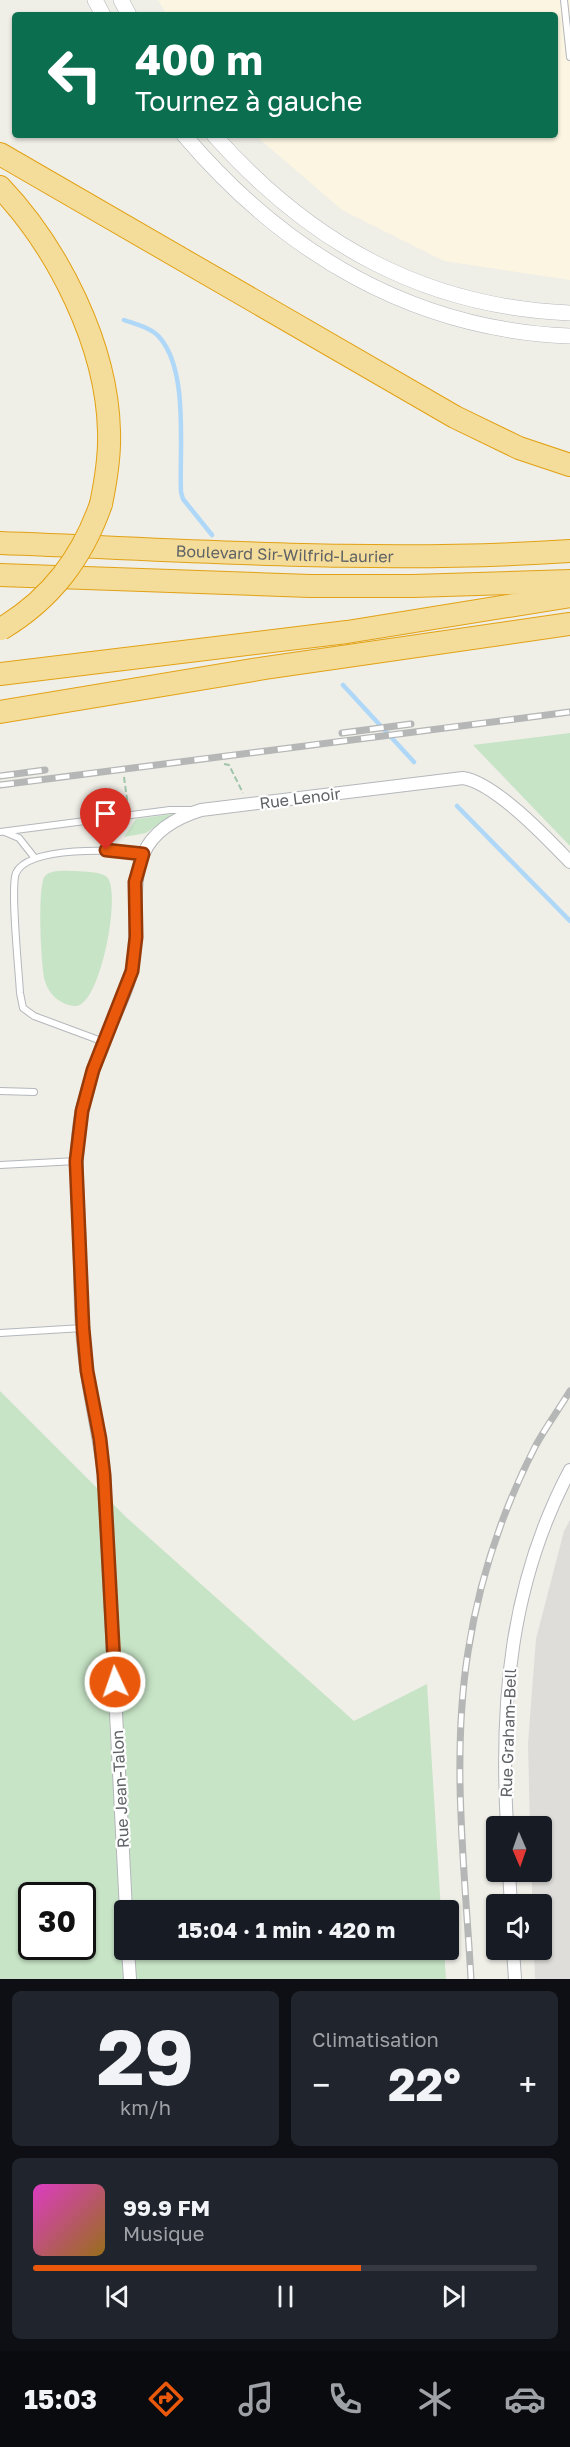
<!DOCTYPE html>
<html lang="fr">
<head>
<meta charset="utf-8">
<style>
  body { margin:0; font-family:"Golos Text",sans-serif; background:#20242c; color:#f1f3f6; height:100vh; display:flex; flex-direction:column; font-size:22px; white-space:nowrap }
  * { box-sizing:border-box; margin:0 }
  p { font-size:20px; color:#9ea1a6 }
  .icon { flex:none; width:33px; height:33px; fill:none; stroke:currentColor; stroke-width:2; stroke-linecap:round; stroke-linejoin:round }
  .map { position:relative; height:1979px; overflow:hidden }
  .details { display:flex; flex-direction:column; gap:12px; padding:12px; background:#0d0f14; flex:1 }
  .details>* { flex:none }
  .banner { position:absolute; left:12px; top:12px; width:546px; height:126px; border-radius:6px; box-shadow:0 2px 4px #0004; background:#0b6e4f; color:#fff; overflow:hidden }
  .needle { width:39px; rotate:178deg }
  .fabs { position:absolute; left:486px; top:1816px; display:grid; gap:12px }
  .fabs a { display:grid; place-items:center; width:66px; height:66px; border-radius:6px; background:#171b24; box-shadow:0 2px 4px #0004; font-size:30px }
  .speed { position:absolute; left:18px; top:1882px; display:flex; gap:12px; font-size:30px; font-weight:700; text-align:center }
  .speed>* { display:grid; place-content:center; width:78px; height:78px; border-radius:50%; background:#171b24; box-shadow:0 2px 4px #0004; line-height:1 }
  .speed .limit { border:3px solid #111; border-radius:9px; background:#fff; color:#111 }
  .pin { position:absolute; display:grid; place-items:center; width:51px; height:51px; color:#fff; margin:-62px -26px; border-radius:50% 50% 50% 0; rotate:-45deg; box-shadow:0 0 6px #0007 }
  .pin .icon { rotate:45deg }
  .me { position:absolute; width:66px; margin:-33px; rotate:357deg; stroke-linejoin:round; filter:drop-shadow(0 0 4px #0008) }
  .turn { display:flex; align-items:center; gap:21px; height:126px; padding:0 24px; font-size:27px }
  .turn .icon { width:78px; height:78px; stroke-width:2.5 }
  .turn b { display:block; font-size:42px; line-height:51px }
  .big { font-size:45px; font-weight:700; line-height:1.1 }
  .details .card { flex:1; display:flex; flex-direction:column; justify-content:center; gap:9px; min-width:0; padding:0 21px; border-radius:9px; background:#20242c }
  .details .dial { align-items:center; gap:0 }
  .dial b { font-size:78px; line-height:1 }
  .song { display:flex; align-items:center; gap:18px }
  .cover { width:72px; height:72px; border-radius:9px; background:linear-gradient(135deg,hsl(310 70% 55%),hsl(40 70% 35%)) }
  .played { height:6px; border-radius:3px; background:linear-gradient(90deg,#ea580c 65%,#363941 65%) }
  .keys { display:flex; justify-content:space-around; direction:ltr }
  .heat { display:flex; justify-content:space-between; align-items:center; font-size:33px; direction:ltr }
  .details .tiles { flex:1; display:grid; gap:12px; grid-template-columns:1fr 1fr }
  .card:last-child { grid-column:span 2 }
  .trip { position:absolute; left:114px; top:1900px; width:345px; height:60px; border-radius:6px; background:#171b24; box-shadow:0 2px 4px #0004; font-weight:700; line-height:60px; text-align:center }
  .dock { display:flex; height:96px; justify-content:space-around; align-items:center; background:#090b0e; color:#9ea1a6 }
  .dock .icon { width:42px; height:42px }
  .dock .current { color:#ea580c }
  .dock b { font-size:27px; color:#f1f3f6 }
  .map>svg:first-child { display:block }
</style>
</head>
<body>
<div class="map">
<svg width="570" height="1979" viewBox="0 0 570 1979">
  <rect width="100%" height="100%" fill="#efeee7"/>
  <path fill="#fbf5e1" d="M158 0H570V280L444 261 342 210 255 135H555V15H167Z"/>
  <path fill="#deddd9" d="M570 1520V1979H535L534 1950H542V1905H532V1872H542V1827H530L528 1743 536 1639 564 1531Z"/>
  <g fill="#c7e4c6" fill-rule="evenodd">
    <path d="M570 733V846L473 745Z"/>
    <path d="M173 814 146 833 124 837 136 819Z"/>
    <path d="M76 871C84 872 100 871 107 877 122 892 100 1008 75 1006 61 1005 49 995 45 981 41 968 37 885 45 876 51 869 67 871 76 871Z"/>
    <path d="M0 1391 127 1518 354 1721 427 1684 441 1911H124V1950H444L446 1979H0ZM32 1896H82V1947H32Z"/>
  </g>
  <g fill="none" stroke-linecap="round" stroke-linejoin="round">
    <g stroke="#afd8f8" stroke-width="4.5">
      <path d="M124 320C135 324 152 328 160 338 189 372 179 450 181 492L183 499 212 535"/>
      <path d="M343 685 414 762"/>
      <path d="M457 806 570 921"/>
    </g>
    <defs>
      <g id="service">
        <path d="M564 0 570 57"/>
        <path d="M0 832 170 810H193"/>
        <path d="M5 832 19 838 34 857"/>
        <path d="M104 1042 34 1016 23 1008 20 993C19 972 10 887 16 873 28 846 117 849 143 854"/>
        <path d="M0 1091 34 1092"/>
        <path d="M0 1165 77 1161"/>
        <path d="M0 1333 83 1328"/>
      </g>
      <g id="minor">
        <path d="M507 1827C500 1702 510 1583 570 1470"/>
        <path d="M509 1872 511 1905"/>
        <path d="M126 1911 104 1475C100 1441 92 1407 87 1373 79 1325 81 1275 79 1227 77 1188 74 1149 82 1110 89 1079 100 1049 113 1020 120 1003 129 987 132 969 145 901 111 838 201 810L463 778C495 783 547 838 570 862"/>
        <path d="M128 1950 130 1979"/>
        <path d="M513 1950 515 1979"/>
      </g>
      <g id="tertiary">
        <path d="M95 0 103 15"/>
        <path d="M121 0 129 15"/>
        <path d="M184 135C284 253 413 330 570 336"/>
        <path d="M214 135C310 243 424 307 570 313"/>
      </g>
      <g id="motorway">
        <path d="M0 154 455 417 519 448 570 465"/>
        <path d="M0 187C58 248 107 345 109 431 110 455 106 480 101 504"/>
        <path id="s1" d="M0 543C190 550 380 564 570 551"/>
        <path d="M0 575 310 586H413L570 581"/>
        <path d="M0 674 347 632 570 596"/>
        <path d="M0 712 265 668 570 624"/>
      </g>
    </defs>
    <use href="#service" stroke="#b4b7bb" stroke-width="8"/>
    <use href="#minor" stroke="#b4b7bb" stroke-width="14"/>
    <use href="#tertiary" stroke="#b4b7bb" stroke-width="16"/>
    <use href="#motorway" stroke="#e2a114" stroke-width="24"/>
    <g stroke="#a0c5ab" stroke-width="2" stroke-dasharray="6 3" stroke-linecap="butt">
      <path d="M224 764 229 765 243 793"/>
      <path d="M124 777 128 807"/>
    </g>
    <use href="#service" stroke="#fff" stroke-width="6"/>
    <use href="#minor" stroke="#fff" stroke-width="12"/>
    <use href="#tertiary" stroke="#fff" stroke-width="15"/>
    <use href="#motorway" stroke="#f4dd9a" stroke-width="22"/>
    <defs>
      <g id="rail">
        <path d="M342 733 411 724"/>
        <path d="M0 776 45 770"/>
        <path d="M0 785 570 712"/>
        <path d="M471 1979C465 1871 451 1759 468 1652 479 1580 503 1509 536 1445 546 1427 559 1409 570 1391"/>
      </g>
    </defs>
    <use href="#rail" stroke="#b5b6b6" stroke-width="7"/>
    <use href="#rail" stroke="#fff" stroke-width="4.5" stroke-dasharray="14" stroke-linecap="butt"/>
    <defs>
      <path id="motorway-bridge" d="M1 629C51 599 82 558 101 504"/>
    </defs>
    <use href="#motorway-bridge" stroke="#e2a114" stroke-width="24" stroke-linecap="butt"/>
    <use href="#motorway-bridge" stroke="#f4dd9a" stroke-width="22"/>
  </g>
  <g fill="none" stroke-linecap="round" stroke-linejoin="round">
    <defs>
      <path id="route" d="M106 850 143 854 135 882 136 937 132 971 93 1070 82 1111 76 1161 83 1328 87 1371 100 1439 104 1475 115 1682"/>
    </defs>
    <use href="#route" stroke="#983908" stroke-width="15"/>
    <use href="#route" stroke="#ea580c" stroke-width="10"/>
  </g>
  <g text-anchor="middle" stroke-width="4.5" stroke-linejoin="round" paint-order="stroke">
    <g font-size="16" fill="#5f6266" stroke="#fff">
      <text dy="6" stroke="none"><textPath href="#s1" startOffset="285">Boulevard Sir-Wilfrid-Laurier</textPath></text>
      <text transform="translate(300 798) rotate(-7)" y="6">Rue Lenoir</text>
      <text transform="translate(508 1733) rotate(-88)" y="6">Rue Graham-Bell</text>
      <text transform="translate(120 1789) rotate(-93)" y="6">Rue Jean-Talon</text>
    </g>
  </g>
</svg>
<div class="fabs">
<a><svg class="needle" viewBox="-14 -14 28 28"><path d="M0-13l5 13h-10z" fill="#e53935"/><path d="M0 13l5-13h-10z" fill="#9ea1a6"/></svg></a>
<a><svg class="icon" aria-label="sound" viewBox="0 0 24 24"><path d="M4 9h4l5-4v14l-5-4H4zM17 9q2 3 0 6"/></svg></a>
</div>
<div class="speed"><div class="limit">30</div></div>
<div class="pin" style="left:106px;top:850px;background:#d93025"><svg class="icon" aria-label="arrive" viewBox="0 0 24 24"><path d="M6 21V4h12l-3 4 3 4H6"/></svg></div>
<svg class="me" style="left:115px;top:1682px" viewBox="-20 -20 40 40"><circle r="17" fill="#ea580c" stroke="#fff" stroke-width="3"/><path d="M0-11L8 9 0 5-8 9z" fill="#fff"/></svg>
<div class="trip">15:04 · 1 min · 420 m</div>
<div class="banner">
<div class="turn"><svg class="icon" aria-label="left" viewBox="0 0 24 24"><path d="M17 20v-9H6M10 6l-5 5 5 5"/></svg><div><b>400 m</b>Tournez à gauche</div></div>
</div>
</div>
<section class="details">
<div class="tiles">
<div class="card dial"><b>29</b><p>km/h</p></div>
<div class="card"><p>Climatisation</p>
<div class="heat"><a>−</a><b class="big">22°</b><a>+</a></div>
</div>
<div class="card">
<div class="song"><i class="cover"></i><div><b>99.9 FM</b><p>Musique</p></div></div>
<div class="played"></div>
<div class="keys"><svg class="icon" aria-label="previous" viewBox="0 0 24 24"><path d="M18 5L8 12l10 7zM5 5v14"/></svg><svg class="icon" aria-label="pause" viewBox="0 0 24 24"><path d="M8 5v14M16 5v14"/></svg><svg class="icon" aria-label="next" viewBox="0 0 24 24"><path d="M6 5l10 7-10 7zM19 5v14"/></svg></div>
</div>
</div>
</section>
<nav class="dock">
<b>15:03</b>
<svg class="icon current" aria-label="directions" viewBox="0 0 24 24"><path d="M12 3l9 9-9 9-9-9zM9 14v-3h6M13 9l2 2-2 2"/></svg>
<svg class="icon" aria-label="music" viewBox="0 0 24 24"><path d="M9 18V5l10-2v13"/><circle cx="6" cy="18" r="3"/><circle cx="16" cy="16" r="3"/></svg>
<svg class="icon" aria-label="phone" viewBox="0 0 24 24"><path d="M5 4h4l2 5-3 2q2 4 5 5l2-3 5 2v4C11 20 4 13 5 4z"/></svg>
<svg class="icon" aria-label="climate" viewBox="0 0 24 24"><path d="M12 3v18M4 7l16 10M4 17L20 7"/></svg>
<svg class="icon" aria-label="car" viewBox="0 0 24 24"><path d="M5 17H2v-5l4-1 3-4h7l3 4 3 1v5h-3M9 17h6M6 11h13"/><circle cx="7" cy="17" r="2"/><circle cx="17" cy="17" r="2"/></svg>
</nav>
</body>
</html>
